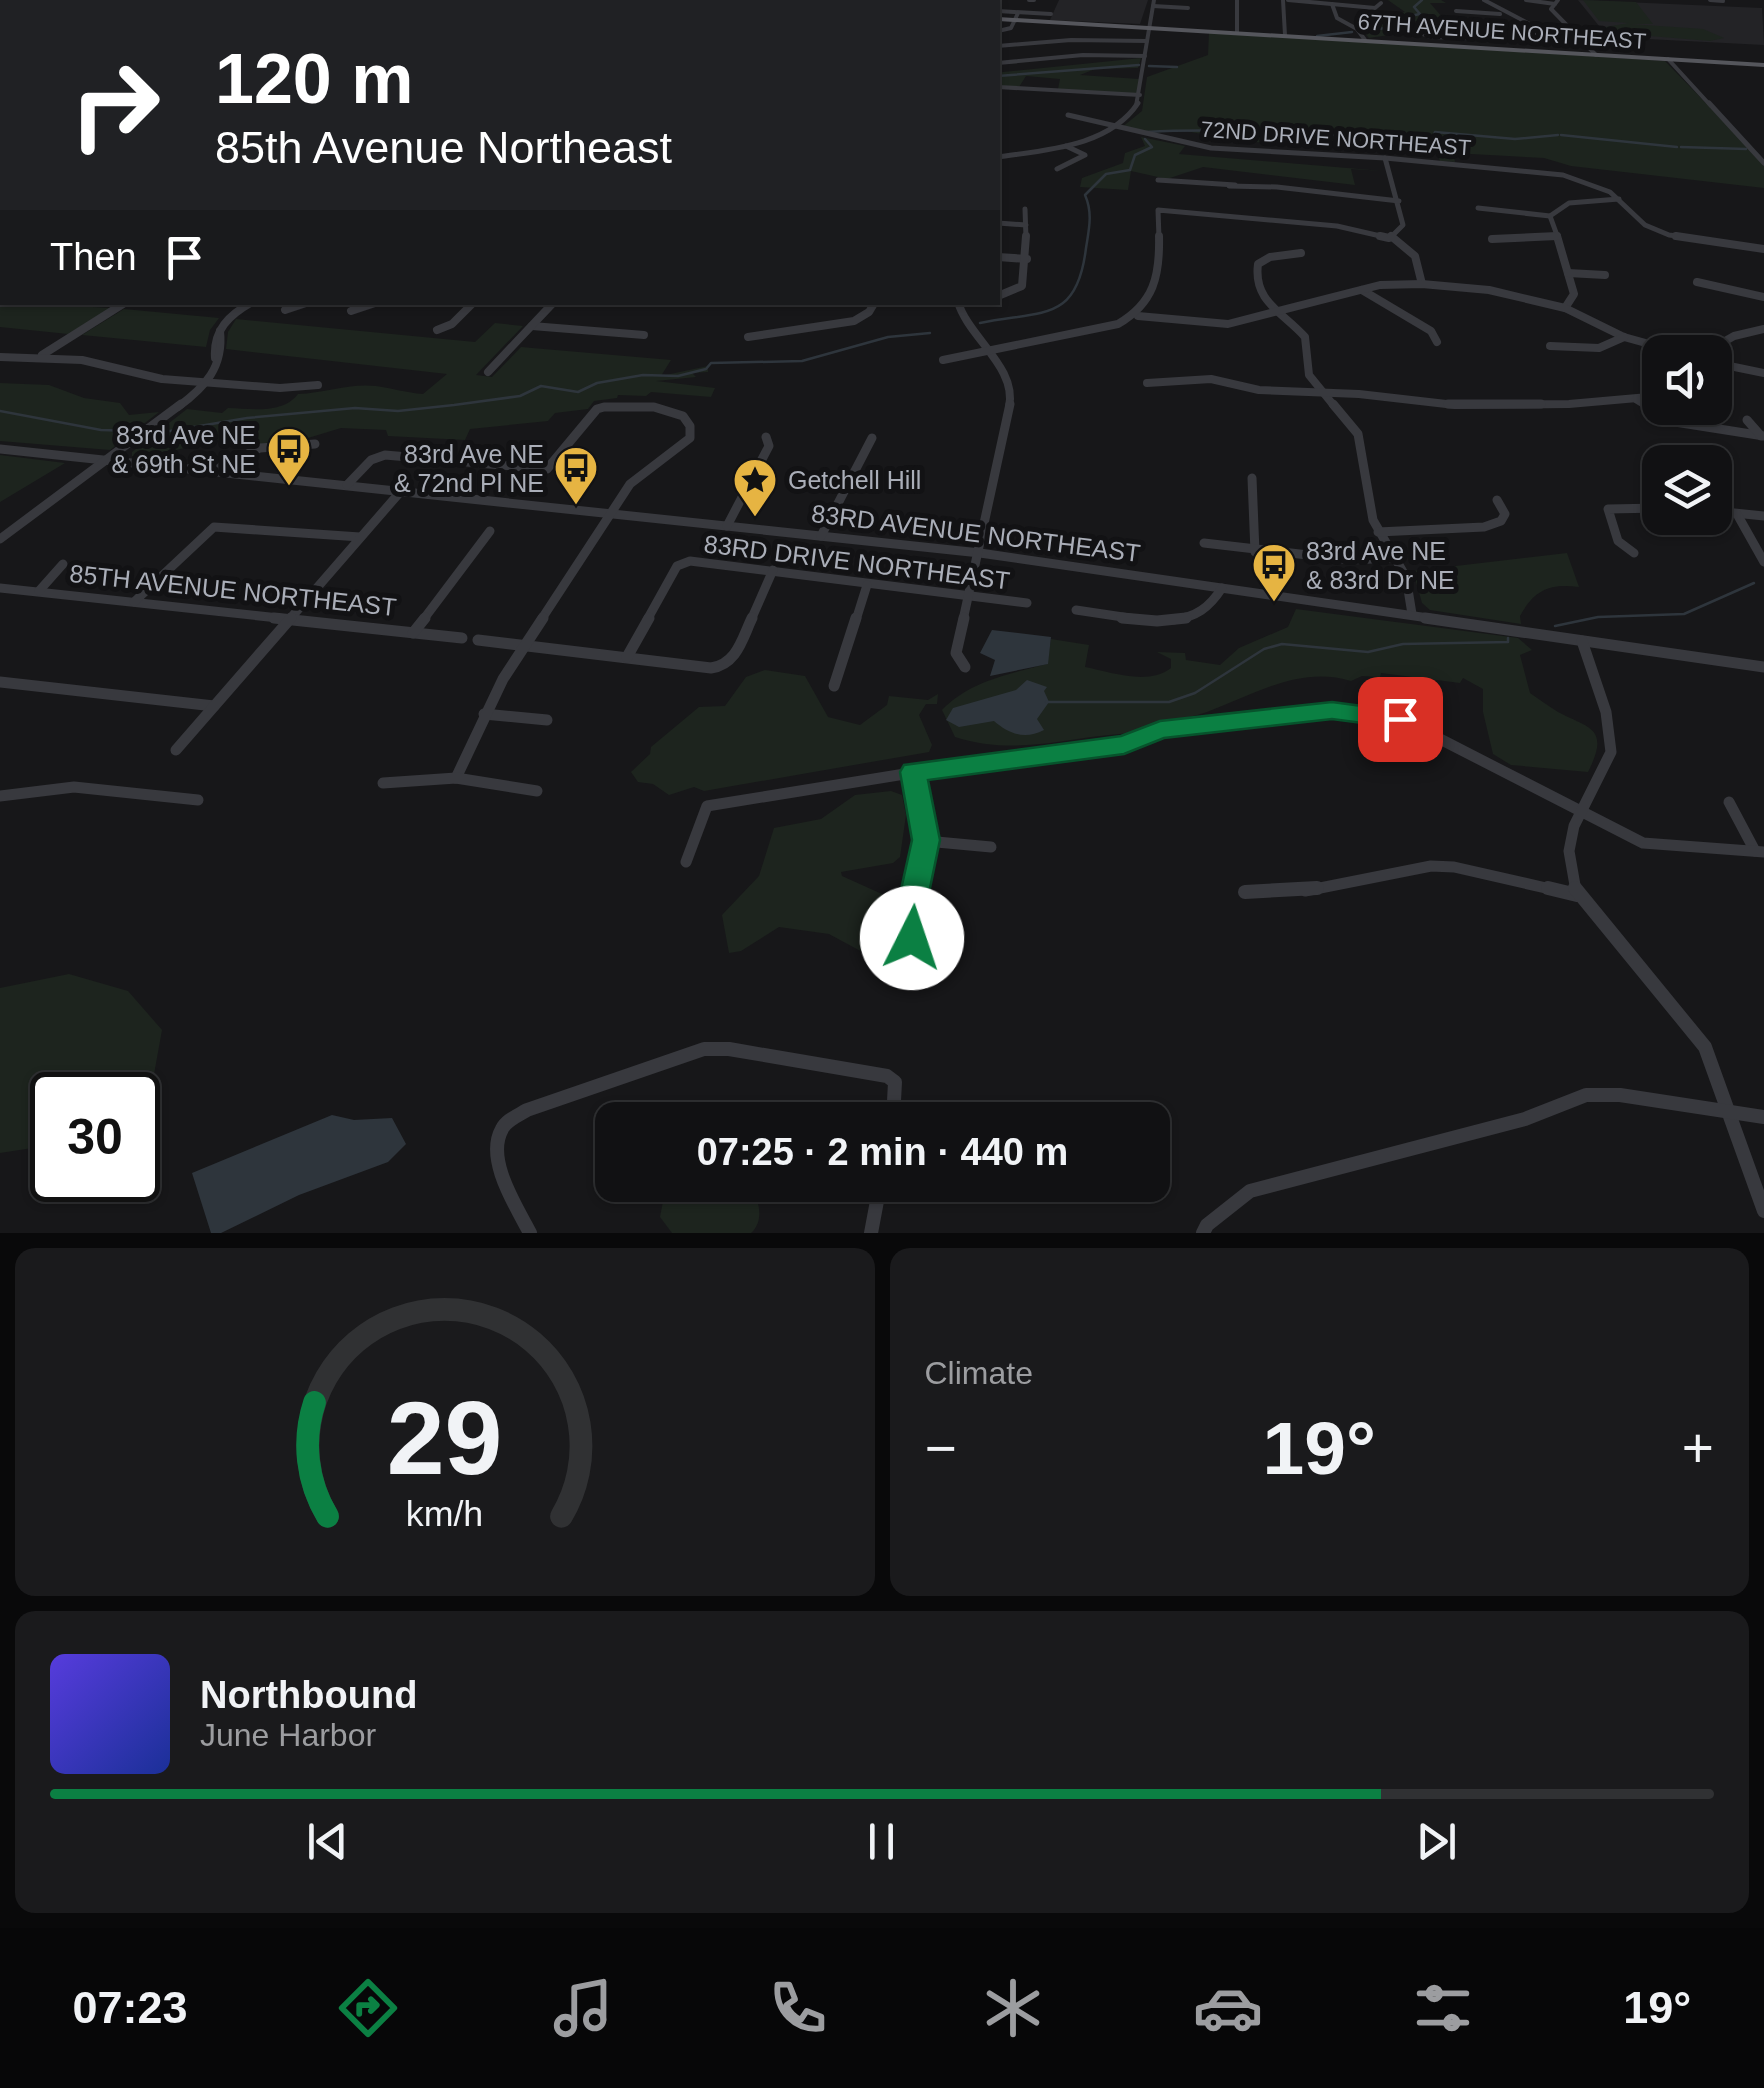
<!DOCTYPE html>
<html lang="en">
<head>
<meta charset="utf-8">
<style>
  body { margin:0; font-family:Helvetica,sans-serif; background:#1a1a1c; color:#f1f3f6; height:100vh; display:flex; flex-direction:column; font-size:38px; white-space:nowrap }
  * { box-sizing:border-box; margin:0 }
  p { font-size:32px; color:#9c9da0 }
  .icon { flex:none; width:55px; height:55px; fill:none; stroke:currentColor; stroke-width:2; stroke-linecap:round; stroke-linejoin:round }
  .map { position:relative; height:1233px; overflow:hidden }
  .panel { display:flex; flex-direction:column; gap:15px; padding:15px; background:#09090a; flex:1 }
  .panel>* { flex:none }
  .top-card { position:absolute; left:0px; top:0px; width:1000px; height:305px; box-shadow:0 2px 8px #0004,0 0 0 2px #303133; background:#202124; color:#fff; overflow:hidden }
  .controls { position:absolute; left:1642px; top:335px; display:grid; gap:20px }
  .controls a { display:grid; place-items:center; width:90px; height:90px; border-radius:20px; background:#111113; box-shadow:0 2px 8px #0004,0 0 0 2px #303133; font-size:50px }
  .speed { position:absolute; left:30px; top:1072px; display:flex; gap:20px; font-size:50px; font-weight:700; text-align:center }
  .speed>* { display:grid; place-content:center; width:130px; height:130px; border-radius:50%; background:#111113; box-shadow:0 2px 8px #0004,0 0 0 2px #303133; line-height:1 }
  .speed .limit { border:5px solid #111; border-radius:15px; background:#fff; color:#111 }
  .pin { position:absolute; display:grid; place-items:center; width:85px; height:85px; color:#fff; margin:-42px; border-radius:20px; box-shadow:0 5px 15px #0006 }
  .me { position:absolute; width:110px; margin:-55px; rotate:4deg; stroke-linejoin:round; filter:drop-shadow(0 0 8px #0008) }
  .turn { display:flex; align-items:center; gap:35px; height:210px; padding:0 50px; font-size:45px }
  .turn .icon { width:130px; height:130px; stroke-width:2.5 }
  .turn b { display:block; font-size:70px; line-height:85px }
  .then { display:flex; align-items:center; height:95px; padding:0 50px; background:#0003; gap:20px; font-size:38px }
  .big { font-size:75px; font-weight:600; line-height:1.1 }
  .panel .tile { flex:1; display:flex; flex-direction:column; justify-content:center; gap:15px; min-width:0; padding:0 35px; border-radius:20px; background:#1a1a1c }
  .panel .dial { align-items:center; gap:0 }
  .dial svg { height:260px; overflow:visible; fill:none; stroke:#303133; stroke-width:7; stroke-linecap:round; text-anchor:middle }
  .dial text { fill:#f1f3f6; stroke:none }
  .song { display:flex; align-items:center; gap:30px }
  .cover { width:120px; height:120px; border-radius:15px; background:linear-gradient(135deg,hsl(250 70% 55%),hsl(230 70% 35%)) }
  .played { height:10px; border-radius:5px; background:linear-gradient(90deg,#0b8043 80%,#303133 80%) }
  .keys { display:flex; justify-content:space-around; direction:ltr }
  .heat { display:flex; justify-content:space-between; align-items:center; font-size:55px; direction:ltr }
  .panel .tiles { flex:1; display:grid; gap:15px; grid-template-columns:1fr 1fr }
  .tile:last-child { grid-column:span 2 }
  .trip { position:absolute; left:595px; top:1102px; width:575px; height:100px; border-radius:20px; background:#111113; box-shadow:0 2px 8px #0004,0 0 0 2px #303133; font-weight:600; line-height:100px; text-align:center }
  .tabs { display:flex; height:160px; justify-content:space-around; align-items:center; background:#070708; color:#9c9da0 }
  .tabs .icon { width:70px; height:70px }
  .tabs .selected { color:#0b8043 }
  .tabs b { font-size:45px; color:#f1f3f6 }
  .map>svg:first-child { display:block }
</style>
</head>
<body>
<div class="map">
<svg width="1764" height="1233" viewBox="0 0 1764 1233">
  <rect width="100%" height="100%" fill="#171719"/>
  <g fill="#232326">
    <path d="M1059 0H1148L1140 24 1050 20Z"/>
    <path d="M1578 0 1762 8 1764 45 1608 37Z"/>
  </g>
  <g fill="#1d241e">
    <path d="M1388 0H1441L1446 3H1430L1442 17H1435L1436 20 1404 22 1416 31 1369 38 1360 28 1373 26V17L1405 12Z"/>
    <path d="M1583 0 1636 2 1653 24H1630L1703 29 1724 38 1710 41 1614 33 1605 27 1629 23 1599 21Z"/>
    <path d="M1209 32 1665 61 1764 163V188L1571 166 1544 158 1453 153 1455 162 1440 161 1437 152 1237 141 1181 130 1144 134 1121 128 1142 111 1147 77 1208 55Z"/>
    <path d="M1141 58 1138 68 1095 69 1080 75 1139 79 1138 94 1058 89 1060 79 1026 76 1019 87 998 86V73L1003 72Z"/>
    <path d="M1141 137 1185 146 1179 154 1383 171 1351 169 1355 185 1203 167 1167 179 1131 171 1128 190 1080 187 1082 178 1123 163 1125 153 1145 146Z"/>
    <path d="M0 298 2 302 111 308 68 334 0 327Z"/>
    <path d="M124 309 219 318 210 330 206 347 82 335Z"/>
    <path d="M236 319 475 342 495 323 523 326 476 375 492 377 521 347 671 360 661 376 708 366V372L692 373 696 377 656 381 715 388 711 397 651 392 646 396 618 395 617 398 594 401 588 409 555 413 548 421 470 429 465 440 388 436 386 430 341 428 308 438 247 446 244 440H220L145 457 132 456V452L187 409 222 413 228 408C252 409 283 414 298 394 325 393 349 383 376 386 392 388 407 393 423 394L447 374 226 349 228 332Z"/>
    <path d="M0 383 49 385 84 398 120 403 129 415 159 412 110 450 0 441Z"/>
    <path d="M0 455 65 463 0 502Z"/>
    <path d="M1567 553 1579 587C1550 583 1534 590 1520 616L1521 624 1430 610 1422 603 1413 571Z"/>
    <path d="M1296 609 1518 638 1532 650 1520 655 1530 693C1539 699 1548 706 1558 712 1588 728 1611 727 1588 772L1511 765 1493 754 1483 712V689L1463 678 1460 683 1381 673 1380 677 1362 676 1351 681C1300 665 1253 695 1207 712 1183 720 1160 721 1138 733 1074 734 1021 758 955 737L942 710C970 681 1009 674 1047 664L1051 639 1089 645 1085 667C1111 672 1148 686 1171 668V659L1157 652 1185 653 1186 660 1220 665 1239 648 1288 627Z"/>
    <path d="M765 670 805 676 828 717 860 725 887 705 889 696 928 700 938 694 937 704H926L919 715 932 745 929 752 704 791 694 787 669 795 653 784 638 782 631 772 650 754 651 747 699 707 725 706 746 677Z"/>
    <path d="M891 791 902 795 906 815 900 857 893 863 841 872 842 876 882 894 885 942 866 954 829 934 779 927 741 951 729 953 722 915 759 876 774 828 821 819 855 795Z"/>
    <path d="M69 974 128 991 162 1030 149 1102 138 1108V1095H52V1145L0 1153V988Z"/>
    <path d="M666 1185H750C759 1200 765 1220 751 1233H672L660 1217Z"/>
  </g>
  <g fill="#2e353c">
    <path d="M992 630 1051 637 1048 664 990 676 995 660 980 653Z"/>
    <path d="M1027 680 1047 687 1044 691 1049 702 1037 719 1044 730C1025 740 1009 734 994 721L959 727 946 720 953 708 1016 690Z"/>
    <path d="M332 1115 354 1120 392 1118 406 1144 388 1162 299 1195 221 1233H211L192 1173Z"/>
  </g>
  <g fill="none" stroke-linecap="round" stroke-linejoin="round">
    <g stroke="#2e353c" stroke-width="2.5">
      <path d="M291 2 303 0"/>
      <path d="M1367 31 1391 27 1385 21 1420 14 1414 7 1422 0"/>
      <path d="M1317 36 1352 32"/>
      <path d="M1149 66 1177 67"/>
      <path d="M998 76 1139 65"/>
      <path d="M1147 132C1240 127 1332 137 1425 138"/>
      <path d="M1561 135 1677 147"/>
      <path d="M1433 137 1435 132 1515 139 1558 135"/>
      <path d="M1681 147 1746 149"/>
      <path d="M980 323C1043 310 1077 323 1086 248 1089 229 1093 213 1085 195L1106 174 1130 170 1135 155 1152 147 1145 139"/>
      <path d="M0 411 101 430 136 431"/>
      <path d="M158 433 247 418 355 408 398 411 454 405 520 396 541 386 578 392 597 383 643 375 678 376 706 369 711 363 802 361 888 337 930 333"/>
      <path d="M1555 626 1598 617 1684 614 1754 583"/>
      <path d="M1046 702H1169L1195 693 1264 649 1282 644 1368 652 1403 644 1508 642V638"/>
    </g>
    <g stroke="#38393e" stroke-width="4">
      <path d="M206 0 228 2"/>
      <path d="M768 0 791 1"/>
      <path d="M1029 0H1034"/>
      <path d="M1237 0V32"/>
      <path d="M1283 0 1285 35"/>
      <path d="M1288 0 1375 8 1381 3"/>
      <path d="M1484 0 1541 30 1580 33"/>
      <path d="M1526 0 1555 4"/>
      <path d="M1558 0 1551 9 1596 55"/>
      <path d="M1710 0 1723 1"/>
      <path d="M59 2H67"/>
      <path d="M124 2 133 0"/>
      <path d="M340 2 346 0"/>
      <path d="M394 2 399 0"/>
      <path d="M516 2 520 0"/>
      <path d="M565 2 569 0"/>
      <path d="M679 2 683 0"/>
      <path d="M1332 4 1337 18 1357 29 1365 40"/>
      <path d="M1153 6 1188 8"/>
      <path d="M998 11 1051 14"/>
      <path d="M1456 11 1500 14"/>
      <path d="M1442 22 1481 24 1497 39 1429 37 1421 33 1419 27Z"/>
      <path d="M998 31 1011 28 1018 13"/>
      <path d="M1497 39 1531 40 1541 30"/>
      <path d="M998 46 1071 40 1147 41"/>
      <path d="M1668 59 1711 106"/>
      <path d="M998 63 1083 55 1145 56"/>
      <path d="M998 87 1140 95"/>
      <path d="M1136 106 1154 0"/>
    </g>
    <g stroke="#38393e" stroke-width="5">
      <path d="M1709 103 1764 163"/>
      <path d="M1068 115 1211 148 1385 158 1563 175 1610 192 1645 225 1669 235 1693 238"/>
      <path d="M998 157C1045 150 1109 147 1138 103"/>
      <path d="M1385 158 1403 225 1390 238"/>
      <path d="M1057 169 1085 155 1066 146"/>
      <path d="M1158 180 1235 185"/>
      <path d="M1229 186 1277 187 1399 201"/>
      <path d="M1478 208 1550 216"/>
      <path d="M1025 209 1026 238"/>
      <path d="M998 223 1026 225"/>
      <path d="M1159 238 1158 210 1337 226 1389 238"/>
      <path d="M1503 238 1557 236"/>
      <path d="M1558 238 1550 216 1569 203 1619 199"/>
    </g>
    <g stroke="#38393e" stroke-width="8">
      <path d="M1380 236 1389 238"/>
      <path d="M1391 236 1415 256 1422 284"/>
      <path d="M1557 236 1574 294 1565 308"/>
      <path d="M1676 236 1764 249"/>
      <path d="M1492 239 1557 236"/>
      <path d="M1301 253 1270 257 1258 264C1253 302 1283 312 1305 337L1309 375 1335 407"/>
      <path d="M998 257 1027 259"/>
      <path d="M1568 273 1605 275"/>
      <path d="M1697 282 1764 297"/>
      <path d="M1362 290 1431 331 1437 342"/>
      <path d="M998 296 1022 286 1026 236"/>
      <path d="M958 302C968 337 1018 368 1009 407"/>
      <path d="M285 310 309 302"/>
      <path d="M351 311 378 302"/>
      <path d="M1138 316 1228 324 1380 285 1422 284 1489 290 1565 308 1624 337 1678 352"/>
      <path d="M532 326 644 335"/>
      <path d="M437 330 452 324 474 302"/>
      <path d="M748 337 854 321 869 312 875 302"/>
      <path d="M1550 346 1599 348 1624 337"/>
      <path d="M42 355 126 302"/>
      <path d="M0 357 82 360 162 379 280 388 318 385"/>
      <path d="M215 358C213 330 229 315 252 302"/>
      <path d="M943 360 1118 324C1154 303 1160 276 1159 236"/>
      <path d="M1715 360 1720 344 1734 336 1764 329"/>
      <path d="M1715 363 1764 373"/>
      <path d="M488 372 554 302"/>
      <path d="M1147 383 1211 379 1259 390 1359 394 1455 405 1569 404 1660 396"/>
      <path d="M1636 399 1649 407"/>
      <path d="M178 407C205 387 224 367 220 331"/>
      <path d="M604 407H649"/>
    </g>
    <g stroke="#38393e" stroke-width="9">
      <path d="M1333 404 1358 434 1373 520 1406 577 1412 614"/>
      <path d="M1448 404H1541"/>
      <path d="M1645 404 1675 422 1764 436"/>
      <path d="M1747 420 1761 436"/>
      <path d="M0 449 980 553 1442 620"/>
      <path d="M211 471 260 448 315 444"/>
      <path d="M1252 478 1255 552"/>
      <path d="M347 485 371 460 385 455 547 469 597 409 604 407H654L683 416 690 426V438L630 484 541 620"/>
      <path d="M1715 511 1764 516"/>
      <path d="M1737 514 1764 562"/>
      <path d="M727 526 769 446 766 437"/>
      <path d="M1378 532 1484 527 1501 521 1505 514 1497 500"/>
      <path d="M821 536 872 438"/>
      <path d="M0 539 181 404"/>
      <path d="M1204 543 1351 560 1393 558"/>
      <path d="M1634 553 1618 541 1608 509 1660 508"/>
      <path d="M0 588 297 620"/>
      <path d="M39 591 63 564"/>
      <path d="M134 602 214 527 360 537"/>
      <path d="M1076 610 1143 620"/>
      <path d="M289 620 401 491"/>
      <path d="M423 620 490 531"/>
      <path d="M647 620 677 566 690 561 1027 603"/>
      <path d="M751 620 773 570"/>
      <path d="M856 620 867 585"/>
      <path d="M963 620 1010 404"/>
      <path d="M1173 620C1196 617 1209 608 1222 588"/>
    </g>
    <g stroke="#38393e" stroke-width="11">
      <path d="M274 618 462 638"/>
      <path d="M964 618 956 653 965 667"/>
      <path d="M1122 618 1157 621 1186 618"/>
      <path d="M1425 618 1764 667"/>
      <path d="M413 633 425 618"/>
      <path d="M478 640 711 668C737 664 742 639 752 618"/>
      <path d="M627 657 649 618"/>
      <path d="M0 682 214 706"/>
      <path d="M834 686 856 618"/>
      <path d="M484 714 547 720"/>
      <path d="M176 750 291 618"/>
      <path d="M913 772 926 841 915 891"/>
      <path d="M456 778 503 679 543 618"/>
      <path d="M383 783 456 778 537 791"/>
      <path d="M0 796 74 787 198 800"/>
      <path d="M1729 802 1755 851"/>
      <path d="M926 841 991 847"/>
      <path d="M686 862 707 806 1003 758 1125 744 1160 730 1332 710 1401 719 1643 843 1764 852"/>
      <path d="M1305 891 1431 866 1454 867 1559 891"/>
      <path d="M1576 891 1569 851 1574 826 1611 752 1606 712 1582 641"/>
    </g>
    <g stroke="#38393e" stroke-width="14">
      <path d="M1548 888 1577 895"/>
      <path d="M1575 888 1705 1047 1764 1211"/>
      <path d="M1245 892 1317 888"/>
      <path d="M912 938 910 912 915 888"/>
      <path d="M530 1233C516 1206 485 1159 502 1129 506 1120 519 1115 527 1110L704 1049H729L887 1076 895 1082 893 1120"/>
      <path d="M871 1233 880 1185"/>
      <path d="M1203 1233 1207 1225 1250 1191 1525 1119 1586 1095H1620L1764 1117"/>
    </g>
    <g fill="#55565c" fill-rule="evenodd">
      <path d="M998 17 1764 63V67L998 21Z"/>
      <rect x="0" y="263" width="2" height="5"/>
    </g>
  </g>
  <path fill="#0b8043" stroke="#07532c" stroke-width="2.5" d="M1332 702 1400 711 1413 719 1400 728 1332 719 1164 738 1124 754 928 780 940 840 925 912 927 938 923 946 912 950 902 946 896 912 912 840 900 772 904 765 1121 736 1160 721Z"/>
  <defs>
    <symbol id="bus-pin" viewBox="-11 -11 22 30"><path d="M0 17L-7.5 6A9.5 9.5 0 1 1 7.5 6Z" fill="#e6b442" stroke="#121214"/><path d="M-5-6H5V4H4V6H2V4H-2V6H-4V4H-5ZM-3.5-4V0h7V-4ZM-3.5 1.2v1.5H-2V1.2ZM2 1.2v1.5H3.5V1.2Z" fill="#111"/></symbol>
    <symbol id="sight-pin" viewBox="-11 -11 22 30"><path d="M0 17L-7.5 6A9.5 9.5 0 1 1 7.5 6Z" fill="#e6b442" stroke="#121214"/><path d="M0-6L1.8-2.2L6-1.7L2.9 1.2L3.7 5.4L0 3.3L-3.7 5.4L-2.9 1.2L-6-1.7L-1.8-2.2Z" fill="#111"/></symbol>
  </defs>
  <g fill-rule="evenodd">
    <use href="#bus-pin" x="264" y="424" width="50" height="68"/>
    <use href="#bus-pin" x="551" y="443" width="50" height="68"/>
    <use href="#sight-pin" x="730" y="455" width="50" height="68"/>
    <use href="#bus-pin" x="1249" y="540" width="50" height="68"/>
  </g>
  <g text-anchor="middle" stroke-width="10" stroke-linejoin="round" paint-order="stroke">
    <g font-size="22" fill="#aaaeb8" stroke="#121214">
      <text transform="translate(1502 31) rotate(4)" y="8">67TH AVENUE NORTHEAST</text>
      <text transform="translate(1336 138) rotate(4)" y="8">72ND DRIVE NORTHEAST</text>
    </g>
    <g font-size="25" fill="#aaaeb8" stroke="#121214" text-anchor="end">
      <text x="256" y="444">83rd Ave NE<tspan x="256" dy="29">&amp; 69th St NE</tspan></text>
      <text x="544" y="463">83rd Ave NE<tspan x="544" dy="29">&amp; 72nd Pl NE</tspan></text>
      <text x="788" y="489" text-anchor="start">Getchell Hill</text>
      <text x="1306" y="560" text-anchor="start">83rd Ave NE<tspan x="1306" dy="29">&amp; 83rd Dr NE</tspan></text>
    </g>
    <g font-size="25" fill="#aaaeb8" stroke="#121214">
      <text transform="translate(976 533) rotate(7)" y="9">83RD AVENUE NORTHEAST</text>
      <text transform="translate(857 562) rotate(7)" y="9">83RD DRIVE NORTHEAST</text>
      <text transform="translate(233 590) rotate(6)" y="9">85TH AVENUE NORTHEAST</text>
    </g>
  </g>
</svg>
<div class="controls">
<a><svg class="icon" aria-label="sound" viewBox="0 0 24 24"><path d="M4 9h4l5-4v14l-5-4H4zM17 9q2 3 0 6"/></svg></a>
<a><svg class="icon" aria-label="layers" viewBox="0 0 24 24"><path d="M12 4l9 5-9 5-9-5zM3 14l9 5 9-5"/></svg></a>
</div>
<div class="speed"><div class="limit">30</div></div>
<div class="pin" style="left:1400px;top:719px;background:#d93025"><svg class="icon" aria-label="arrive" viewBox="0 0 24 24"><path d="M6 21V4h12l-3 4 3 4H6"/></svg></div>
<svg class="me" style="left:912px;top:938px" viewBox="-20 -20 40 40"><circle r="19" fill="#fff"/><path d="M0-13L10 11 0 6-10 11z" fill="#0b8043"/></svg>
<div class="trip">07:25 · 2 min · 440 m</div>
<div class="top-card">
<div class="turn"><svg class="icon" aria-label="right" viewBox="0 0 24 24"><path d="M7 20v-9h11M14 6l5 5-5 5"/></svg><div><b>120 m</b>85th Avenue Northeast</div></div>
<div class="then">Then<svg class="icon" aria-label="arrive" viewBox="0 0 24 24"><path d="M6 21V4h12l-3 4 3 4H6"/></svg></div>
</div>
</div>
<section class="panel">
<div class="tiles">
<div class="tile dial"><svg viewBox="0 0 100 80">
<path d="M14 69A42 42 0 1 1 86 69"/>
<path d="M14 69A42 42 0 0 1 10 34" stroke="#0b8043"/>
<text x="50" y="56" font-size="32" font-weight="700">29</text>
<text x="50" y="72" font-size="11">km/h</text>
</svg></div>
<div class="tile"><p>Climate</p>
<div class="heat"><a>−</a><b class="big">19°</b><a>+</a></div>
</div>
<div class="tile">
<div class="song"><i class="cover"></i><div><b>Northbound</b><p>June Harbor</p></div></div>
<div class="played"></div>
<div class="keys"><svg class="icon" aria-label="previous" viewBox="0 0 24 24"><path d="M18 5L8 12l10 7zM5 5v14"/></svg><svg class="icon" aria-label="pause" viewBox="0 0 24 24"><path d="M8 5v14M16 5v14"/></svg><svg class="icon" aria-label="next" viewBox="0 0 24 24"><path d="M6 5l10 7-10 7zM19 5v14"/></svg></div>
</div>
</div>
</section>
<nav class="tabs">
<b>07:23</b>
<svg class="icon selected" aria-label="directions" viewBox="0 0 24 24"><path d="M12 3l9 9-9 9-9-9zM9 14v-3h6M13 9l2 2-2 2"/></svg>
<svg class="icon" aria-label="music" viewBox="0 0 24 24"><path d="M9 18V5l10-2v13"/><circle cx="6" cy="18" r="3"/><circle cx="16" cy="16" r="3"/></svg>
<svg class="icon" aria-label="phone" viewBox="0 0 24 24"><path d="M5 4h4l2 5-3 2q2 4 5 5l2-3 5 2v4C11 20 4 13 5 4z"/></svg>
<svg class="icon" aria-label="climate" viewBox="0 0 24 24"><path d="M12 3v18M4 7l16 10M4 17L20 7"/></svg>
<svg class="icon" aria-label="car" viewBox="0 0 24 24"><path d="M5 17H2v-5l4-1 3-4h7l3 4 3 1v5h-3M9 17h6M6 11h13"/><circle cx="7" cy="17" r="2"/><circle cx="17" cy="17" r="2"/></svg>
<svg class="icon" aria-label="filters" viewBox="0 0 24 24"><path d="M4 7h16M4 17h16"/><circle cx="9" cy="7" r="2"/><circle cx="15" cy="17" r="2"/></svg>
<b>19°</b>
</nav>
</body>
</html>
